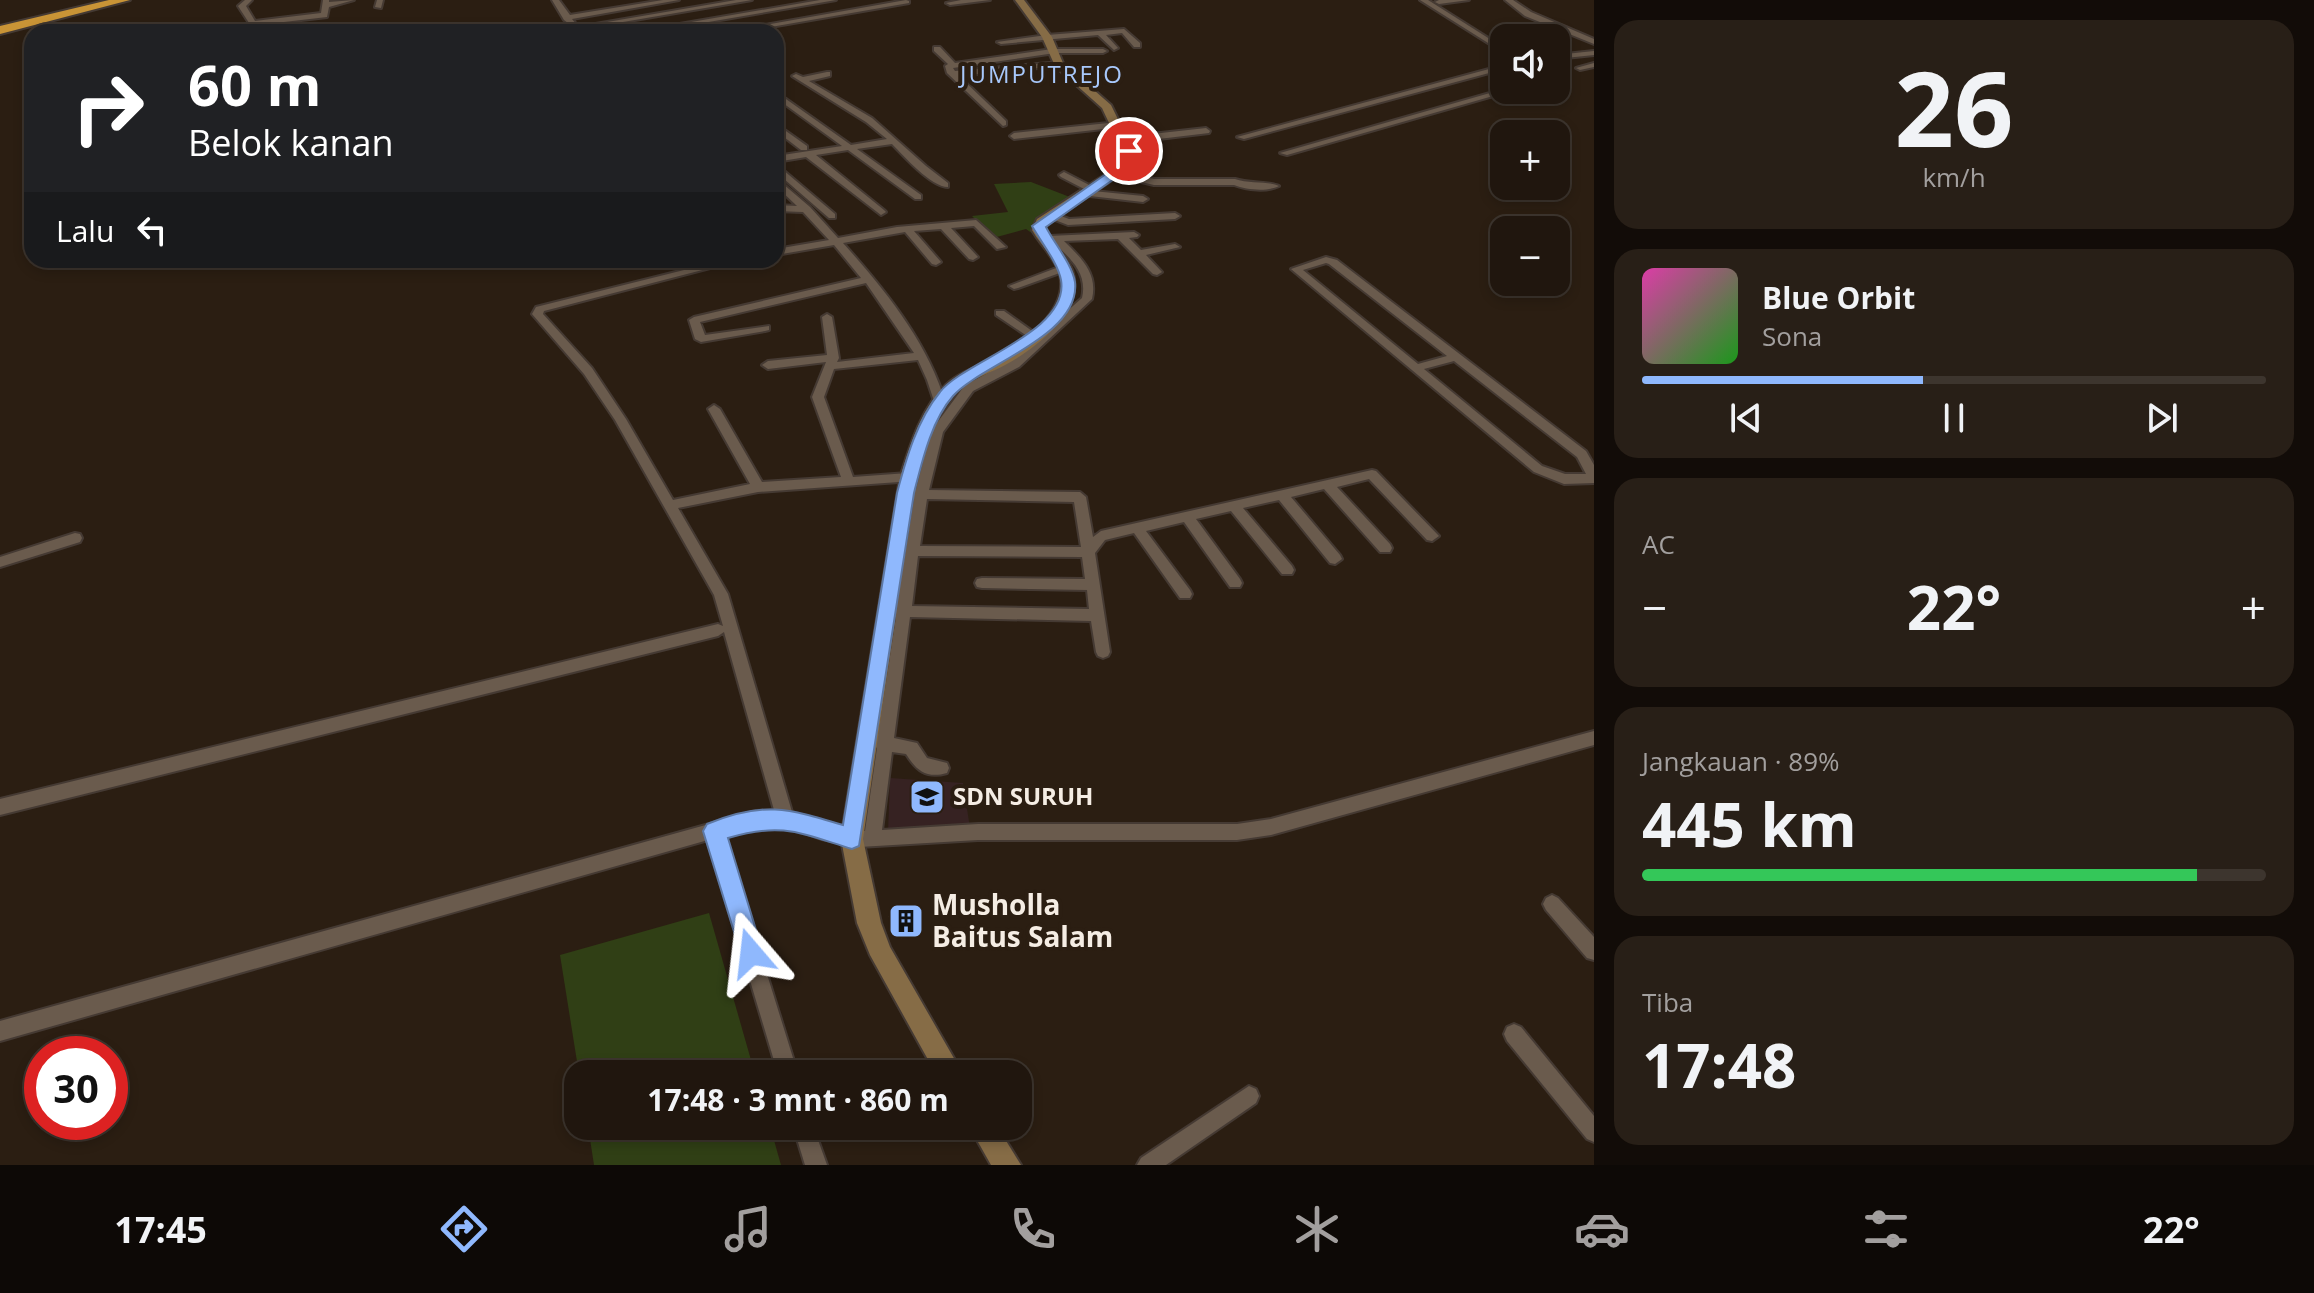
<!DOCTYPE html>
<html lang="id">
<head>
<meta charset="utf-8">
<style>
  body { margin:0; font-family:"Open Sans",sans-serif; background:#281f17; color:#f1f3f6; height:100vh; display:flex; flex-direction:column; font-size:30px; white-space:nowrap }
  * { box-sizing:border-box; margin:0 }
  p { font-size:26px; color:#a29f9e }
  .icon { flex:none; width:44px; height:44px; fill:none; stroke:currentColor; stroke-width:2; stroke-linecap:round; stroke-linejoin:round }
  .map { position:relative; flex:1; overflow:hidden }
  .sheet { display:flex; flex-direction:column; gap:20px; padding:20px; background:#120c08; width:720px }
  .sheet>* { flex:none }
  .banner { position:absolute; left:24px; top:24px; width:760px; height:244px; border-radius:24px; box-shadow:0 4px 12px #0003,0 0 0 2px #3d352e; background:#202124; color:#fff; overflow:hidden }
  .fabs { position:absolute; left:1490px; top:24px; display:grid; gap:16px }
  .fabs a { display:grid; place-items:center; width:80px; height:80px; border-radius:16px; background:#20160e; box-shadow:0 4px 12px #0003,0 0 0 2px #3d352e; font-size:40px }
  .speed { position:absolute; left:24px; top:1036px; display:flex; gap:16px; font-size:40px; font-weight:700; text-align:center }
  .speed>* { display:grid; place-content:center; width:104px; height:104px; border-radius:50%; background:#20160e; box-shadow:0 4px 12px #0003,0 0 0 2px #3d352e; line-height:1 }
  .speed .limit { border:12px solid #d22; background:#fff; color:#111 }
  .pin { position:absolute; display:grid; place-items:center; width:68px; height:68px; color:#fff; margin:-34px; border:4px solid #fff; border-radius:50%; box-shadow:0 2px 8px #0007 }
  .me { position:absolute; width:88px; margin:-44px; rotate:343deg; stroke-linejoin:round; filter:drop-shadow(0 0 6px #0008) }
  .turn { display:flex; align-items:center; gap:28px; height:168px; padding:0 32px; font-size:36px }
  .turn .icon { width:104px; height:104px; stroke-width:2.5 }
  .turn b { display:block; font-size:56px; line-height:68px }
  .then { display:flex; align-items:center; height:76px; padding:0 32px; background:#0003; gap:16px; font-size:30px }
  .big { font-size:60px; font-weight:700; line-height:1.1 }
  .sheet .card { flex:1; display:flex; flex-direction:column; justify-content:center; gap:12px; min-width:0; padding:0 28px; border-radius:24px; background:#281f17 }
  .sheet .dial { align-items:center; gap:0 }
  .dial b { font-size:104px; line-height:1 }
  .song { display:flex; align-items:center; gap:24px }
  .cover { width:96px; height:96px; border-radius:12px; background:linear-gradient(135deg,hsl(320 70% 55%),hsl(120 70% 35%)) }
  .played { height:8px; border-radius:4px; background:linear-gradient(90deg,#8fb8fd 45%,#3d352e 45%) }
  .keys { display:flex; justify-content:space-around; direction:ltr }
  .heat { display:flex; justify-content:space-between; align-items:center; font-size:44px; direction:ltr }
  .charge { height:12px; border-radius:6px; background:linear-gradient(90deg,#34c759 89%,#3d352e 0) }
  .trip { position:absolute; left:564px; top:1060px; width:468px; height:80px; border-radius:24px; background:#20160e; box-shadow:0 4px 12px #0003,0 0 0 2px #3d352e; font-weight:700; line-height:80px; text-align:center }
  .tab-bar { display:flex; height:128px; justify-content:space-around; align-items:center; background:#0d0906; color:#a29f9e }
  .tab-bar .icon { width:56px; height:56px }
  .tab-bar .current { color:#8fb8fd }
  .tab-bar b { font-size:36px; color:#f1f3f6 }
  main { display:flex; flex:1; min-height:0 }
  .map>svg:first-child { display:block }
</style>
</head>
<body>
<main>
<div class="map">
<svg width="1594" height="1165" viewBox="0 0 1594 1165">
  <rect width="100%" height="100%" fill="#2b1e12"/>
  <path fill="#362222" d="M890 778 963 783 970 828 888 833Z"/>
  <g fill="#303f15">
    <path d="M1031 182 1075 199 1034 227 1033 234 1026 229 993 238 972 216 1008 212 994 184Z"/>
    <path d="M709 913 755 1074H579L560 955Z"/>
    <path d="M588 1126H770L781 1165H594Z"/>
  </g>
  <path fill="#673a10" stroke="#6f5e52" stroke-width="2" d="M909 906 921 926 902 937 890 917Z"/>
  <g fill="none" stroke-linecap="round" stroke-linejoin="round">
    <defs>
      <g id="minor">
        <path d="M245 0H252L246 6 255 21 321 13 323 0H329V2L354 0 329 7 327 17 258 25 262 30 259 32H255L238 6Z"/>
        <path d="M377 0H383L381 8 375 7Z"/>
        <path d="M552 0H559L570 15 663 0H679L572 19 576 24 572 26 564 20Z"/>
        <path d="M736 0H752L576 30 572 28Z"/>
        <path d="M820 0H836L650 32H633Z"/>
        <path d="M906 0 909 1V3L742 32H725Z"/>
        <path d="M961 0H990L950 5 946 3Z"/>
        <path d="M1420 0H1428L1504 48V53Z"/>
        <path d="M1439 0H1469L1439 4 1435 2Z"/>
        <path d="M1505 0H1513L1531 12 1594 39V44L1525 16Z"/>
        <path d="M1124 29 1140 43V47H1134L1122 33 1106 35 1118 48 1114 50 1098 35 1001 44 997 42 1047 35Z"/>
        <path d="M934 47H940L955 63 1052 49H1103L1107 51 1103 53H1055L953 68 955 71 1062 62 1063 64 1059 66 959 76 1006 121V125L1003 126 947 73 945 66 948 64 934 51Z"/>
        <path d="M1594 51V55L1556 59V55Z"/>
        <path d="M1594 63V67L1580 70 1576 68Z"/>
        <path d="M1504 65V69L1244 139 1237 137Z"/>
        <path d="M827 72H830V76L809 81 872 118 926 166 948 183V187C931 187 904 156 892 144L857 149 921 195V199H915L848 150 816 155 884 210 886 212 881 215 806 157 776 162V156L842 146 776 98V92L851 145 887 139 866 122 792 76 796 74 803 77Z"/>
        <path d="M1504 89 1514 90 1287 155 1280 153Z"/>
        <path d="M1118 122 1122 125 1121 127 1014 139 1010 136 1014 133Z"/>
        <path d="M776 124 807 146V150H801L776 131Z"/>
        <path d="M1206 128 1210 131 1209 133 1125 143 1121 140 1125 137Z"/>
        <path d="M776 164 835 214V218H829L776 172Z"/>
        <path d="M1115 170 1154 179H1235C1249 184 1269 181 1279 186 1267 192 1247 190 1234 185H1154L1112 175V171Z"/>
        <path d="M1064 172 1093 187V191L1143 196 1148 199 1143 202 1081 195V191L1086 190 1061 177 1059 175Z"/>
        <path d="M776 178 810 207 838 238 897 227 976 220 1006 247 997 249 974 226 951 228 978 257 973 260 969 259 941 229 914 231 941 262 936 265 932 264 905 232 843 243C886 291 928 343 946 404L940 408 936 407 927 380 918 360 834 369 824 397 853 477 908 473 914 478 913 481 758 492 678 508 728 594 792 812 822 823 865 831 877 748 871 742 873 737 878 735 896 617 891 615 889 611 891 607 897 605 914 499 908 494 909 491 916 489 931 431 965 385 1011 361 1036 339 1030 338 996 315V311H1004L1039 336 1082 298C1088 273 1070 258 1053 242L1047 241V237L1050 236 1134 232 1139 235 1137 237 1129 238 1141 250 1175 244 1180 247 1146 255 1162 272 1157 275 1153 274 1118 239 1064 241C1081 258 1098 273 1092 299L1019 367 973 391 943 432 929 490 1080 492 1086 497 1093 537 1101 531 1372 470 1376 471 1439 536 1432 541 1427 540 1369 479 1337 487 1390 544 1392 548 1390 552H1380L1324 489 1291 497 1340 555 1342 559 1335 564 1330 563 1279 500 1243 508 1292 566 1294 570 1292 574H1282L1231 511 1196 519 1240 579 1242 583 1240 587H1230L1184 522 1146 531 1190 590 1192 594 1190 598H1180L1134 533 1105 540 1095 553 1110 652 1108 656 1103 658 1098 656 1096 652 1091 621 910 617 894 738 917 743 927 758 947 763 949 768 947 773C926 779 916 770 906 754L892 752 882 830 978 824H1237L1271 819 1594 731V745L1271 835 1237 840H978L859 847 822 839 785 826 756 827 724 836 798 1074H778L708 840 0 1041V1021L756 811 774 810 724 632 718 636 0 815V799L718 624 723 626 714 595 615 420 584 374 532 314 536 307 724 260H741L544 311 543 314 592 368 626 419 673 500 750 484 708 409 714 405 720 409 762 482 841 477 812 397 826 362 768 369 762 365 768 361 827 355 822 317 827 314 832 317 839 358 837 362 914 353 866 283 700 322 705 335 769 326V330L765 331 701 342 695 339 689 320 694 317 861 278 834 245 776 255V249L829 240 803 212 776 211V205L797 206 776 186ZM927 499 1074 502 1081 547 920 546ZM918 556 1082 557 1085 579 982 578 977 579 975 583 977 587 982 588 1087 590 1089 609 912 606Z"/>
        <path d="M1050 212 1069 219 1175 213 1180 216 1175 219 1068 225 1047 217V213Z"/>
        <path d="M1326 257 1337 260 1586 451 1594 465V483L1564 484 1534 472 1291 269ZM1326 263 1329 264 1447 356 1418 364 1303 270ZM1454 361 1577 457 1586 474H1565L1542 466 1424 369Z"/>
        <path d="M1064 265 1068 266V270L1018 288 1014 289 1009 286Z"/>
        <path d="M75 533 80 534 82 538 80 542 0 567V557Z"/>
        <path d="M1552 895 1558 898 1594 937V960L1587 958 1546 910 1543 904 1546 898Z"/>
        <path d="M1514 1024 1521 1027 1594 1116V1142L1587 1139 1507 1041 1504 1034 1507 1027Z"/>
        <path d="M1249 1086 1256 1089 1259 1096 1256 1103 1166 1165H1137L1141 1158Z"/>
        <path d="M793 1126H813L827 1165H805Z"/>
      </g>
      <g id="secondary">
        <path d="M1015 0H1024L1052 37 1063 63 1111 105 1137 158 1119 175 1047 224 1044 230C1052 244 1066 255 1072 270 1086 310 1036 348 1007 364 991 373 972 378 958 390 934 412 925 448 916 478L863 839 881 923 890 947 963 1074H936L870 955 857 923 841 839 900 478C910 446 921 408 946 385 960 372 978 367 995 359 1023 344 1072 309 1059 271 1053 256 1040 244 1032 230L1037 219 1111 171 1125 157 1102 108 1055 66 1042 37Z"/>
        <path d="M969 1126H997L1021 1165H991Z"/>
      </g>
      <path id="motorway" d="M109 0H130L0 34V26Z"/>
    </defs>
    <use href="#minor" stroke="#453a33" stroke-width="4"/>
    <use href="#secondary" stroke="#453a33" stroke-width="4"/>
    <use href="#motorway" stroke="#453a33" stroke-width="4"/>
    <use href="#minor" fill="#6a5b4d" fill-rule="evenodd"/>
    <use href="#secondary" fill="#866c46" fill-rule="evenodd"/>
    <use href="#motorway" fill="#c99436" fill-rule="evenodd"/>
  </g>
  <path fill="#8fb8fd" stroke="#5d78a4" stroke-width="2" d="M1125 149 1135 151 1137 158 1131 167 1046 227C1054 243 1072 264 1075 282 1081 336 980 365 953 396 931 421 922 462 914 493L859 846 852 849C800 833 782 822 728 838L763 953 759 961 751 965 743 961 703 831 707 824C763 801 787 808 843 825L897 493C906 459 917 420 940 392 964 361 1070 332 1061 280 1058 263 1041 242 1032 226L1123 162Z"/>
  <defs>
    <symbol id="school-square" viewBox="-11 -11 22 22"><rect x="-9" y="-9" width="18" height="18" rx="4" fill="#8fb8fd" stroke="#2b1e12"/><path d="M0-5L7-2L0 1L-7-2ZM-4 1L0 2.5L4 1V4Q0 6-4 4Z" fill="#111"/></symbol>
    <symbol id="building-square" viewBox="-11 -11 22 22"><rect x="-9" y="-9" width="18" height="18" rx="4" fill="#8fb8fd" stroke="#2b1e12"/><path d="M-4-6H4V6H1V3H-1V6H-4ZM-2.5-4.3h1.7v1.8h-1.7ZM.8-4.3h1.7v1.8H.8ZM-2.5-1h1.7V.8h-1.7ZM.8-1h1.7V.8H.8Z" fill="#111"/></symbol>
  </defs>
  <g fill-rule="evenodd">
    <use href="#school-square" x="907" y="777" width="40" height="40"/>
    <use href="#building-square" x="886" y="901" width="40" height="40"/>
  </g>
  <g text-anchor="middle" stroke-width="8" stroke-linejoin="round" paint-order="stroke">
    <g font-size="24" letter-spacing="2" fill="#a8c8fb" stroke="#2b1e12">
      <text x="1042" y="83">JUMPUTREJO</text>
    </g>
    <g font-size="24" font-weight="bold" fill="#f5ede4" stroke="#2b1e12" text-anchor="start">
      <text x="953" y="805">SDN SURUH</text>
    </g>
    <g font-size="28" font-weight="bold" fill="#f5ede4" stroke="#2b1e12" text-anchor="start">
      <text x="932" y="915">Musholla<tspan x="932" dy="32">Baitus Salam</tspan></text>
    </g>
  </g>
</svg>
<div class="fabs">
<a><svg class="icon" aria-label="sound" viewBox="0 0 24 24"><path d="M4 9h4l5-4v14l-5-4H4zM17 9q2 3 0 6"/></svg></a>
<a>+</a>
<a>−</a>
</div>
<div class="speed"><div class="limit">30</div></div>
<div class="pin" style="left:1129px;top:151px;background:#d93025"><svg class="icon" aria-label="arrive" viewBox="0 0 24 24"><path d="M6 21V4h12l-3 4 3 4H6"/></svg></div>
<svg class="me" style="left:751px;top:953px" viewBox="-20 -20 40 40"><path d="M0-17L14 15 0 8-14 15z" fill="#8fb8fd" stroke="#fff" stroke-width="4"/></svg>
<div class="trip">17:48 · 3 mnt · 860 m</div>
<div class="banner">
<div class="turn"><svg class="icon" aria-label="right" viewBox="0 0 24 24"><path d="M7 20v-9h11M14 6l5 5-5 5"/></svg><div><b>60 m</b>Belok kanan</div></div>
<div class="then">Lalu<svg class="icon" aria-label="left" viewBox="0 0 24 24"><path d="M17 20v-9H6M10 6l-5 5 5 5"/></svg></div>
</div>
</div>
<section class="sheet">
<div class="card dial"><b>26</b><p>km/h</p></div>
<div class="card">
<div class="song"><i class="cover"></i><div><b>Blue Orbit</b><p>Sona</p></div></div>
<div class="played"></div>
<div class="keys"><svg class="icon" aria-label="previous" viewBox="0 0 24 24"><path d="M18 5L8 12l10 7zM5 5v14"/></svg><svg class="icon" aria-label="pause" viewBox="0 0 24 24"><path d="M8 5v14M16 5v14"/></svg><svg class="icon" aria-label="next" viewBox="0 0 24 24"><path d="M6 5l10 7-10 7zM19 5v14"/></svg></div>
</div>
<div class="card"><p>AC</p>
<div class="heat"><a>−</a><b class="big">22°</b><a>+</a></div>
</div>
<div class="card"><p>Jangkauan · 89%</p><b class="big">445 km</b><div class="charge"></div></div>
<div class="card"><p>Tiba</p><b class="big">17:48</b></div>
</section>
</main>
<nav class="tab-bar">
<b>17:45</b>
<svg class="icon current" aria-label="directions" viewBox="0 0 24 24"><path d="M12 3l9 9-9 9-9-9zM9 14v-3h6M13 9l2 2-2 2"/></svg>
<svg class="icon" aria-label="music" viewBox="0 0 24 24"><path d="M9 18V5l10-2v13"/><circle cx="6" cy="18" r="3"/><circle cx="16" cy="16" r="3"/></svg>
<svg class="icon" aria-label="phone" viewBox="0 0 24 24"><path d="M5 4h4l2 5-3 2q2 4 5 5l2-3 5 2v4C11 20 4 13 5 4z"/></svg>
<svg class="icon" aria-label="climate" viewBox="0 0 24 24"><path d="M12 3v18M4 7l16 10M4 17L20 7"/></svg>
<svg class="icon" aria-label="car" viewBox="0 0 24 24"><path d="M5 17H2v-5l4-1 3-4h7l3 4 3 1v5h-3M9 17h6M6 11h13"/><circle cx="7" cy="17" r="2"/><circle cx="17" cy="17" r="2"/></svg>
<svg class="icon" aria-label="filters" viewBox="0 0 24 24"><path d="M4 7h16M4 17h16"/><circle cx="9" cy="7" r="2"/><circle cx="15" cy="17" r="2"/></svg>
<b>22°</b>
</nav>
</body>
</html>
